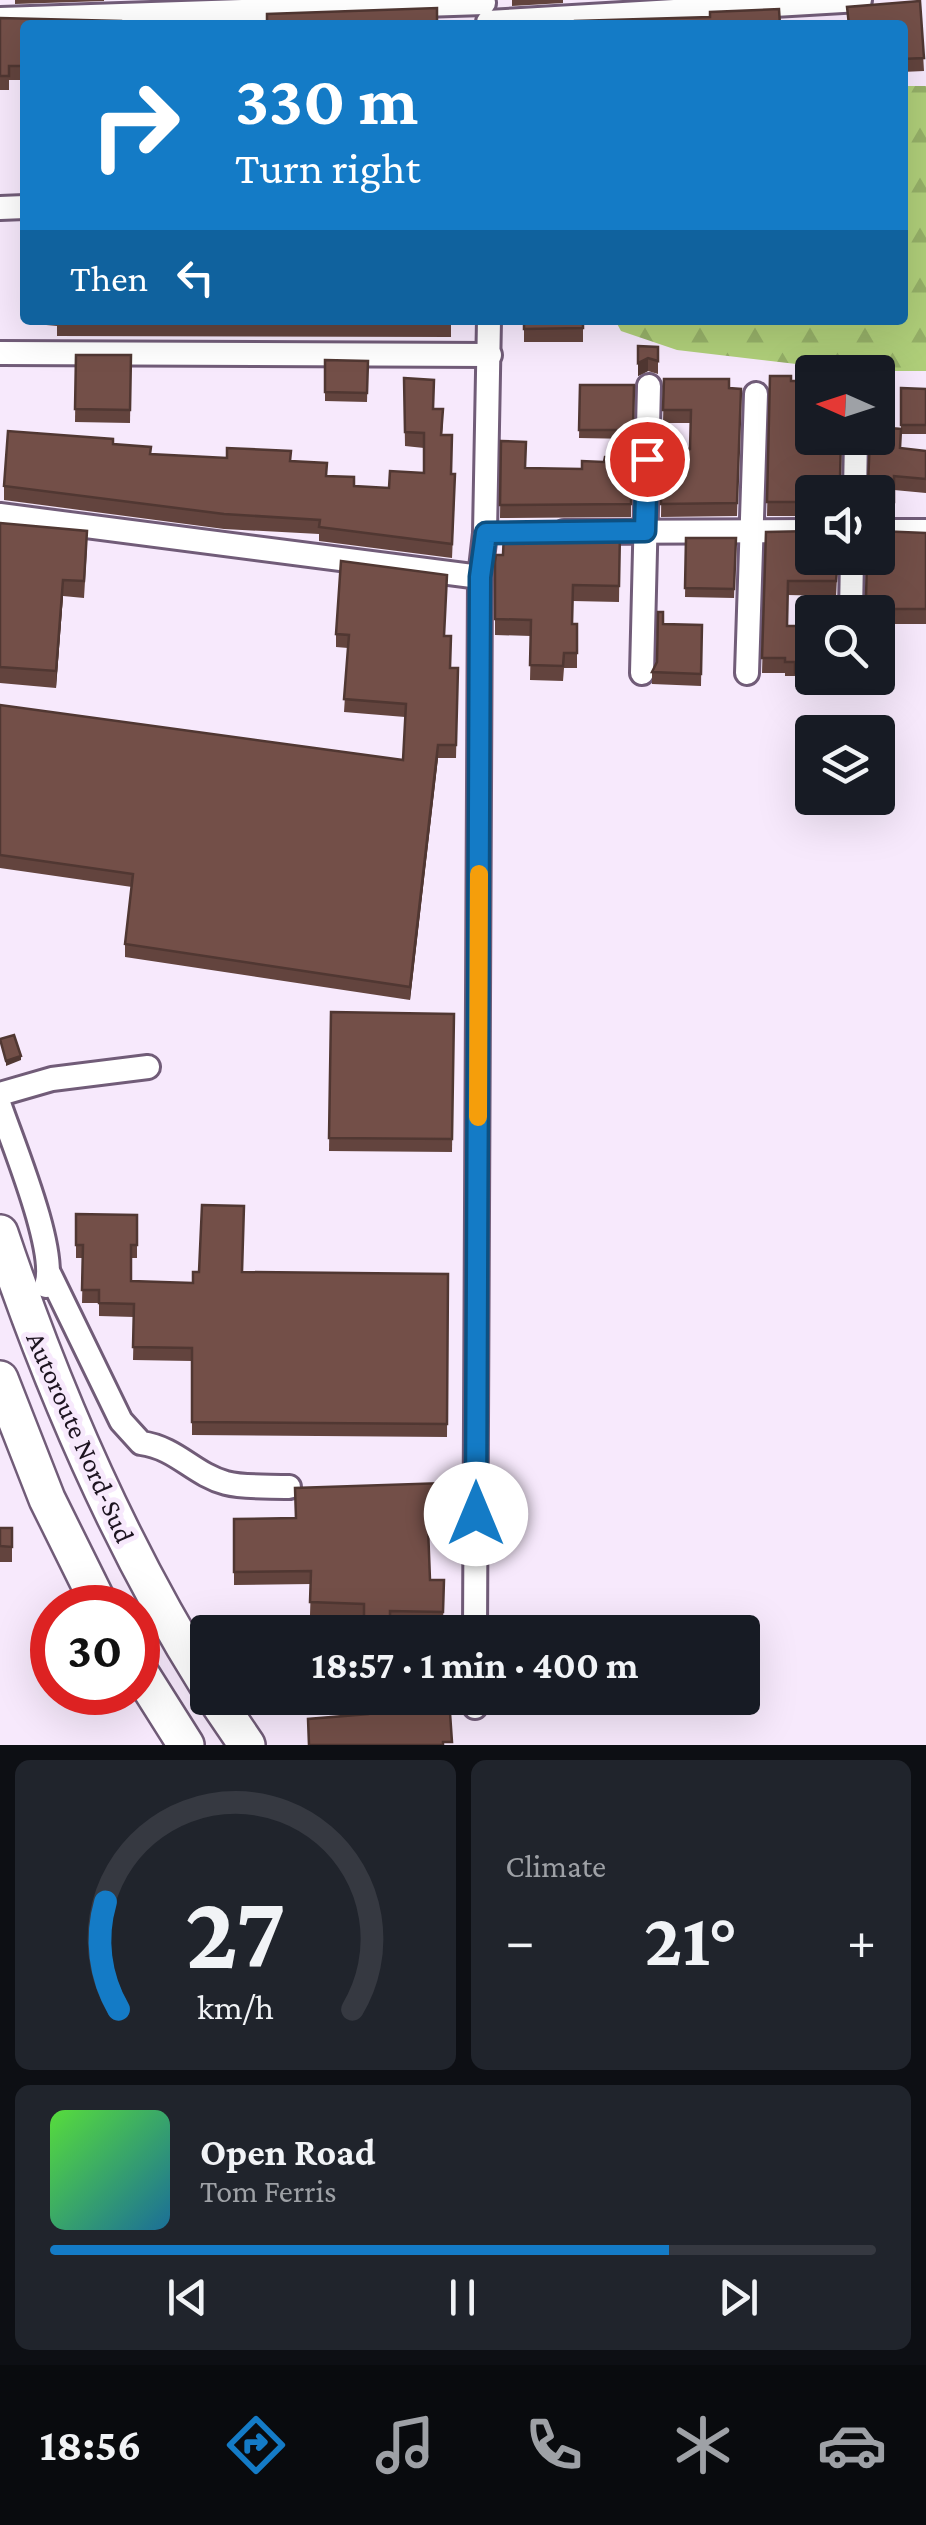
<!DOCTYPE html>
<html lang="en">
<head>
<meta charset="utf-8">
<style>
  body { margin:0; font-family:"Crimson Pro",serif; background:#20242c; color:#f1f3f6; height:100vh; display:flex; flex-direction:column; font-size:38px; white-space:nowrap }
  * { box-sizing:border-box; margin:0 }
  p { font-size:32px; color:#9ea1a6 }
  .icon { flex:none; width:55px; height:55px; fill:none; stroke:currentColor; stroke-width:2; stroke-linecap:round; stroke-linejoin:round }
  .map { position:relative; height:1745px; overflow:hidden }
  .drawer { display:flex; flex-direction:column; gap:15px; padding:15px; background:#0d0f14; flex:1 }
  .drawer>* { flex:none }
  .guide { position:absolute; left:20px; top:20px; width:888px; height:305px; border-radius:10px; box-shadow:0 10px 40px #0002; background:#147bc6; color:#fff; overflow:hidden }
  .needle { width:65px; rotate:273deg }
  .controls { position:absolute; left:795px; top:355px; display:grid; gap:20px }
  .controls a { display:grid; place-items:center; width:100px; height:100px; border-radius:10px; background:#171b24; box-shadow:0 10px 40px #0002; font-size:50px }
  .speed { position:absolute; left:30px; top:1585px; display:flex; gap:20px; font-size:50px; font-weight:700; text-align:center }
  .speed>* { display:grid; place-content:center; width:130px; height:130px; border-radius:50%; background:#171b24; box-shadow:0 10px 40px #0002; line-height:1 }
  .speed .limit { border:15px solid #d22; background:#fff; color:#111 }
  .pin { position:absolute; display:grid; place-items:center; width:85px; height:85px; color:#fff; margin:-42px; border:5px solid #fff; border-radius:50%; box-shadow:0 2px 10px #0007 }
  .me { position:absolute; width:110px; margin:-55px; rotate:0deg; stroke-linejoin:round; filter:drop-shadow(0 0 8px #0008) }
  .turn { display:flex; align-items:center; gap:35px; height:210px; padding:0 50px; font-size:45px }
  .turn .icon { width:130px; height:130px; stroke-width:2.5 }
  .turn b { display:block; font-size:70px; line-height:85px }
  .then { display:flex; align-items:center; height:95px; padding:0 50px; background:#0003; gap:20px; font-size:38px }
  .big { font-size:75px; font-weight:700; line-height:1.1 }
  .drawer .card { flex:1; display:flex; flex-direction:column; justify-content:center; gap:15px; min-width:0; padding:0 35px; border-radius:15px; background:#20242c }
  .drawer .dial { align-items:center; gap:0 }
  .dial svg { height:260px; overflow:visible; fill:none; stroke:#363941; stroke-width:7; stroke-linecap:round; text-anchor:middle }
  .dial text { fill:#f1f3f6; stroke:none }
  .song { display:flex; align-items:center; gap:30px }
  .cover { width:120px; height:120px; border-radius:15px; background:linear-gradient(135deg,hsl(110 70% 55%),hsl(200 70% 35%)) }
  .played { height:10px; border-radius:5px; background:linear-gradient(90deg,#147bc6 75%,#363941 75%) }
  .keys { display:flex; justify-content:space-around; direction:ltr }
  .heat { display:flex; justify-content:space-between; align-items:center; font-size:55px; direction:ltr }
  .drawer .tiles { flex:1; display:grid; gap:15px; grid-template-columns:1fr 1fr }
  .card:last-child { grid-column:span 2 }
  .trip { position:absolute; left:190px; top:1615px; width:570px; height:100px; border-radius:10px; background:#171b24; box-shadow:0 10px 40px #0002; font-weight:700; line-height:100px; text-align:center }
  .tabs { display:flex; height:160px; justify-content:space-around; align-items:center; background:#090b0e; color:#9ea1a6 }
  .tabs .icon { width:70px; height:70px }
  .tabs .selected { color:#147bc6 }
  .tabs b { font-size:45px; color:#f1f3f6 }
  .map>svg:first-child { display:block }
</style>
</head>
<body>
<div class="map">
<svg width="926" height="1745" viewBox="0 0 926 1745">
  <defs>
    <pattern id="forest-firs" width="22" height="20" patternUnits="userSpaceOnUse" patternTransform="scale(2.5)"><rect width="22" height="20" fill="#afce79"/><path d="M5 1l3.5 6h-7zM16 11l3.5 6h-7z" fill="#96b068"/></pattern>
  </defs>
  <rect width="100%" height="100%" fill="#f7e9fc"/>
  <path fill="url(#forest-firs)" d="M903 86H926V371H856L677 350 621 331 615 320H902Z"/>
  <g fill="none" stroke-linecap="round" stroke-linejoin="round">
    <defs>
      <g id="minor">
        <path d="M0 19 484 3"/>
        <path d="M488 22 860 0"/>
        <path d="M0 208 25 207"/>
        <path d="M0 353 490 355"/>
        <path d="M855 492 856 438"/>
        <path d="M0 515 480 577"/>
        <path d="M878 531H926"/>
        <path d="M564 532 812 531"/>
        <path d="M851 612 852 558"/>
        <path d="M642 673 649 386"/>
        <path d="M747 673 756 394"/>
        <path d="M0 1094 52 1079 148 1067"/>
        <path d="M0 1106C13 1144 58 1252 46 1286"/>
        <path d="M50 1275 121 1421 141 1443C177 1448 193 1474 226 1483 245 1488 269 1486 289 1487"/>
        <path d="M475 1632 480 577 485 533 489 320"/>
        <path d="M475 1707V1698"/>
      </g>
      <g id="highway">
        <path d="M0 1233C53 1391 119 1544 208 1686"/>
        <path d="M0 1379 47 1499 101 1608"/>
        <path d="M138 1669 186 1745"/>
        <path d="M215 1698 247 1745"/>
      </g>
    </defs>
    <use href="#minor" stroke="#715c78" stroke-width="28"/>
    <use href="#highway" stroke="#715c78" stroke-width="40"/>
    <use href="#minor" stroke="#fff" stroke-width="22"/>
    <use href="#highway" stroke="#fff" stroke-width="35"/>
  </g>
  <g fill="#63443e">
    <path d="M15 0H104V1L15 4Z"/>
    <path d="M512 0H563V3L512 6Z"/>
    <path d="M920 1 924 71 902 72V25H848L847 7Z"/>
    <path d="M0 18 25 25V80H9V90H0Z"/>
    <path d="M46 320H451V337L57 336V326L46 325Z"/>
    <rect x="524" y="320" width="59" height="22"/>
    <path d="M638 346 658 347V374L648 371 638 376Z"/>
    <path d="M76 355H131L130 423 75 422Z"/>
    <path d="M325 360 368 361 367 402 325 401Z"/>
    <path d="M770 376 791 381 840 479 848 491H861L868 484 901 429V388L926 389V434H901V448L926 451V493L894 490V516H878V492H812V516H767Z"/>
    <path d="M404 378 434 409 443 424 442 435 455 489 452 558 319 541V534L224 529 4 500V486L113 444 151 454 291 461 354 486 389 488 424 473V448L405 446Z"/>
    <path d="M664 379 741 389 737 516 661 517 662 448 690 449 691 423H663Z"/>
    <path d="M580 385H634L633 439 579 438Z"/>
    <path d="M501 441 525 468 582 469 604 462 632 458 631 517 500 518Z"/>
    <path d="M0 523 87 548 84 598 63 596 56 688 0 683Z"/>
    <path d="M620 532 619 602 573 601V624H577V668H564L563 681 530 680 531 636 495 635V562L503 555Z"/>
    <path d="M766 532 838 558 836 596 788 595 787 626H812V678H878V612L859 610 926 533V624H894L892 690 795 687V676H785V673H762Z"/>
    <path d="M686 538H736L734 598 685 597Z"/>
    <path d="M663 624 702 625 701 686 652 684V672L657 662Z"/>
    <path d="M336 634 445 636 451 668H458L456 758H438L410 1000 125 957V944L132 887 0 868V705L403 760 405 717 344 712 348 648 336 647Z"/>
    <path d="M331 1012 454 1014 452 1152 329 1151Z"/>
    <path d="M76 1214 137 1215V1258H131V1281L193 1283 199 1272 448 1274 447 1437 192 1435V1361L133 1360 134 1317 99 1316V1303H82L83 1258H76Z"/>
    <path d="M445 1483V1512L427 1513 430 1580H444L443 1625 390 1624 364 1630V1617L310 1615 311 1584 234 1585V1519L296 1518Z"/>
    <rect x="0" y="1528" width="12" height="34"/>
  </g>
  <g fill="#503732">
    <path d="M648 358V371L638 376V363Z"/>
    <path d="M63 580V596L56 688V671Z"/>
    <path d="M438 745V758L410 1000V987Z"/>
    <path d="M21 1056V1060L6 1066V1061Z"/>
  </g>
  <g fill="#734f48" stroke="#503732" stroke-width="2.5">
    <path d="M920 1 924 58 902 59V25H849L847 7Z"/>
    <path d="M437 8V25H267V14Z"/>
    <path d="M779 9 780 25H571H575V21L710 17V12Z"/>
    <path d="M0 18 121 21V25H25V66H9V76H0Z"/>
    <path d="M57 320H451V323L57 322Z"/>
    <path d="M524 320H583V328L524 329Z"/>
    <path d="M638 346 658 347V361L648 358 638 363Z"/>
    <path d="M76 355H131L130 410 75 409Z"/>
    <path d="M325 360 368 361 367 393 325 392Z"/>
    <path d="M770 376H791V381H812V438H841L840 478 848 491H861L868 484 870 438H878V427L901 429 900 448 926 451V479L894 476V502H878V492H812V502H767Z"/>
    <path d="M404 378 434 380 433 409H443L441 435H452L451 474H455L452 544 319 527 320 520 224 514 4 486 8 431 113 439V444L151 447 150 454 227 458V448L291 451 290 461 327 463 326 476 354 477V486L389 488 390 471 424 473V433L405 432Z"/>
    <path d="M664 379H729V388L741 389 737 503 661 504 662 448 690 449 691 410H663Z"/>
    <path d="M580 385H634L633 430H579Z"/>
    <path d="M901 388 926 389V425H901Z"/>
    <path d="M501 441 526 442 525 468 582 469V461L604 462 605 457 632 458 631 504 500 505Z"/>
    <path d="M0 523 87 531 84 581 63 580 56 671 0 667Z"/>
    <path d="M812 531V558H838L836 581H788L787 626H812V673H795V662H785V658H762L766 532Z"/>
    <path d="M878 531 926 533V609H894L892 676 878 675V612H847L859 610 866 598 867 558H878Z"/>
    <path d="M504 532H620L619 586 573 585 572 624H577V653H564L563 666 530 665 531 620 495 619V562L496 555H503Z"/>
    <path d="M686 538H736L734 589 685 588Z"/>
    <path d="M341 561 447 575 444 636H451L450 668H458L456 745H438L410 987 125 944 133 874 0 855V705L403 760 406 704 344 699 349 635 336 634Z"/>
    <path d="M658 612H663V624L702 625 701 674 652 672 657 662Z"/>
    <path d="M331 1012 454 1014 452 1139 329 1138Z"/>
    <path d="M14 1035 21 1056 6 1061 0 1039Z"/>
    <path d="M202 1205 244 1206 242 1272 448 1274 447 1424 192 1422V1348L133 1347 134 1304 99 1303V1290H82L83 1245H76V1214L137 1215V1245H131V1281L193 1283V1272H199Z"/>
    <path d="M445 1483V1500H427L430 1580H444L443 1612 390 1611V1632H368L369 1617H364V1604L310 1602 311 1571 234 1572V1519L296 1518 295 1488Z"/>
    <path d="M0 1528H12V1547L0 1546Z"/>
    <path d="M408 1698H449L452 1742H443V1745H309L308 1719 368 1714V1703H408Z"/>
  </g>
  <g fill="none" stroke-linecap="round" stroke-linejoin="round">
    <defs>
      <path id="route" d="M476 1514 480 577 486 533 645 531 647 459"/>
    </defs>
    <use href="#route" stroke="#0d5081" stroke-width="25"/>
    <use href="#route" stroke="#147bc6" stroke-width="18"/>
    <path stroke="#f59e0b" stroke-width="18" d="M478 1117 479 874"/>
  </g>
  <g text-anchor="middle" stroke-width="10" stroke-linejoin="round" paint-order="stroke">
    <g font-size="28" fill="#1d1420" stroke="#f7e9fc">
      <text transform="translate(81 1437) rotate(66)" y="10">Autoroute Nord-Sud</text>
    </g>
  </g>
</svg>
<div class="controls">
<a><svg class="needle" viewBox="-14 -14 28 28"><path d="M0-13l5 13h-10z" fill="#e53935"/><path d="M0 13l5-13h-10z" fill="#9ea1a6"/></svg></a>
<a><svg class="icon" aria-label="sound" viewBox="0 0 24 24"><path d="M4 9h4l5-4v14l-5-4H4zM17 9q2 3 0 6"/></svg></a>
<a><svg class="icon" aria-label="search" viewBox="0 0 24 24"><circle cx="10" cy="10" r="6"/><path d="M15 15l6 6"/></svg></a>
<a><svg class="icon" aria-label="layers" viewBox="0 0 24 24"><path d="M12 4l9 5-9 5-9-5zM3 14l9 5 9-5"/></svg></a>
</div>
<div class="speed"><div class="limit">30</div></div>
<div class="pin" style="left:647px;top:459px;background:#d93025"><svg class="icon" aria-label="arrive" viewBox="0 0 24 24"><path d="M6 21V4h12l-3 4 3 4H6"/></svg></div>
<svg class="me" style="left:476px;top:1514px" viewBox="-20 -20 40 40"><circle r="19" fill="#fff"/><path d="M0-13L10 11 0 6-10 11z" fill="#147bc6"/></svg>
<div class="trip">18:57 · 1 min · 400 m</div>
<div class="guide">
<div class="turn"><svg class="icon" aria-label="right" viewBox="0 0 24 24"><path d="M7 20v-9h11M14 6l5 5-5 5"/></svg><div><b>330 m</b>Turn right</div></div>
<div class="then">Then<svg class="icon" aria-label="left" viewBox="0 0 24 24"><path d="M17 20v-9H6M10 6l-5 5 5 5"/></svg></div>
</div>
</div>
<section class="drawer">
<div class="tiles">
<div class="card dial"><svg viewBox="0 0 100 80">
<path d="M14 69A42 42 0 1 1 86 69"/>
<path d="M14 69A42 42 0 0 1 10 36" stroke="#147bc6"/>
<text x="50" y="56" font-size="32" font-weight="700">27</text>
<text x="50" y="72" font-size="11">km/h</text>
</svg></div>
<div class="card"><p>Climate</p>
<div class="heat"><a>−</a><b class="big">21°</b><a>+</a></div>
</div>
<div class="card">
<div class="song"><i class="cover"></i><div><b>Open Road</b><p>Tom Ferris</p></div></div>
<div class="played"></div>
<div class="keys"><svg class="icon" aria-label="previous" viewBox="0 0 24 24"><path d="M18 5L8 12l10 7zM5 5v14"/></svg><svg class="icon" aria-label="pause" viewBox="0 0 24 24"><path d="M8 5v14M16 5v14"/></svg><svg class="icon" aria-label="next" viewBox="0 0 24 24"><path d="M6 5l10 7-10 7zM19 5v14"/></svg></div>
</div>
</div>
</section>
<nav class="tabs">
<b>18:56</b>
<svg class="icon selected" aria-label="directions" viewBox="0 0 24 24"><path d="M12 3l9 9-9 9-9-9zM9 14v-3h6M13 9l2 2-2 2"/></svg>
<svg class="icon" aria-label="music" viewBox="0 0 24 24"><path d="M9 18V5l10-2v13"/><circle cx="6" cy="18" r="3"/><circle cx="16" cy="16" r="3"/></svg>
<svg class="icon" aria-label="phone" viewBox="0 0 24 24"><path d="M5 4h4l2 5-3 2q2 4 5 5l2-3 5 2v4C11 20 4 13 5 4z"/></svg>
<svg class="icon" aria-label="climate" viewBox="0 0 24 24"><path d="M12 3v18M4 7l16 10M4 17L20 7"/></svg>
<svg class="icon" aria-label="car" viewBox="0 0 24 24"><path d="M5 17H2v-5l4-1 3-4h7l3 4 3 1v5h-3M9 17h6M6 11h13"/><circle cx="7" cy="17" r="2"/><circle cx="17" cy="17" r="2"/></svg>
</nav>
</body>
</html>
